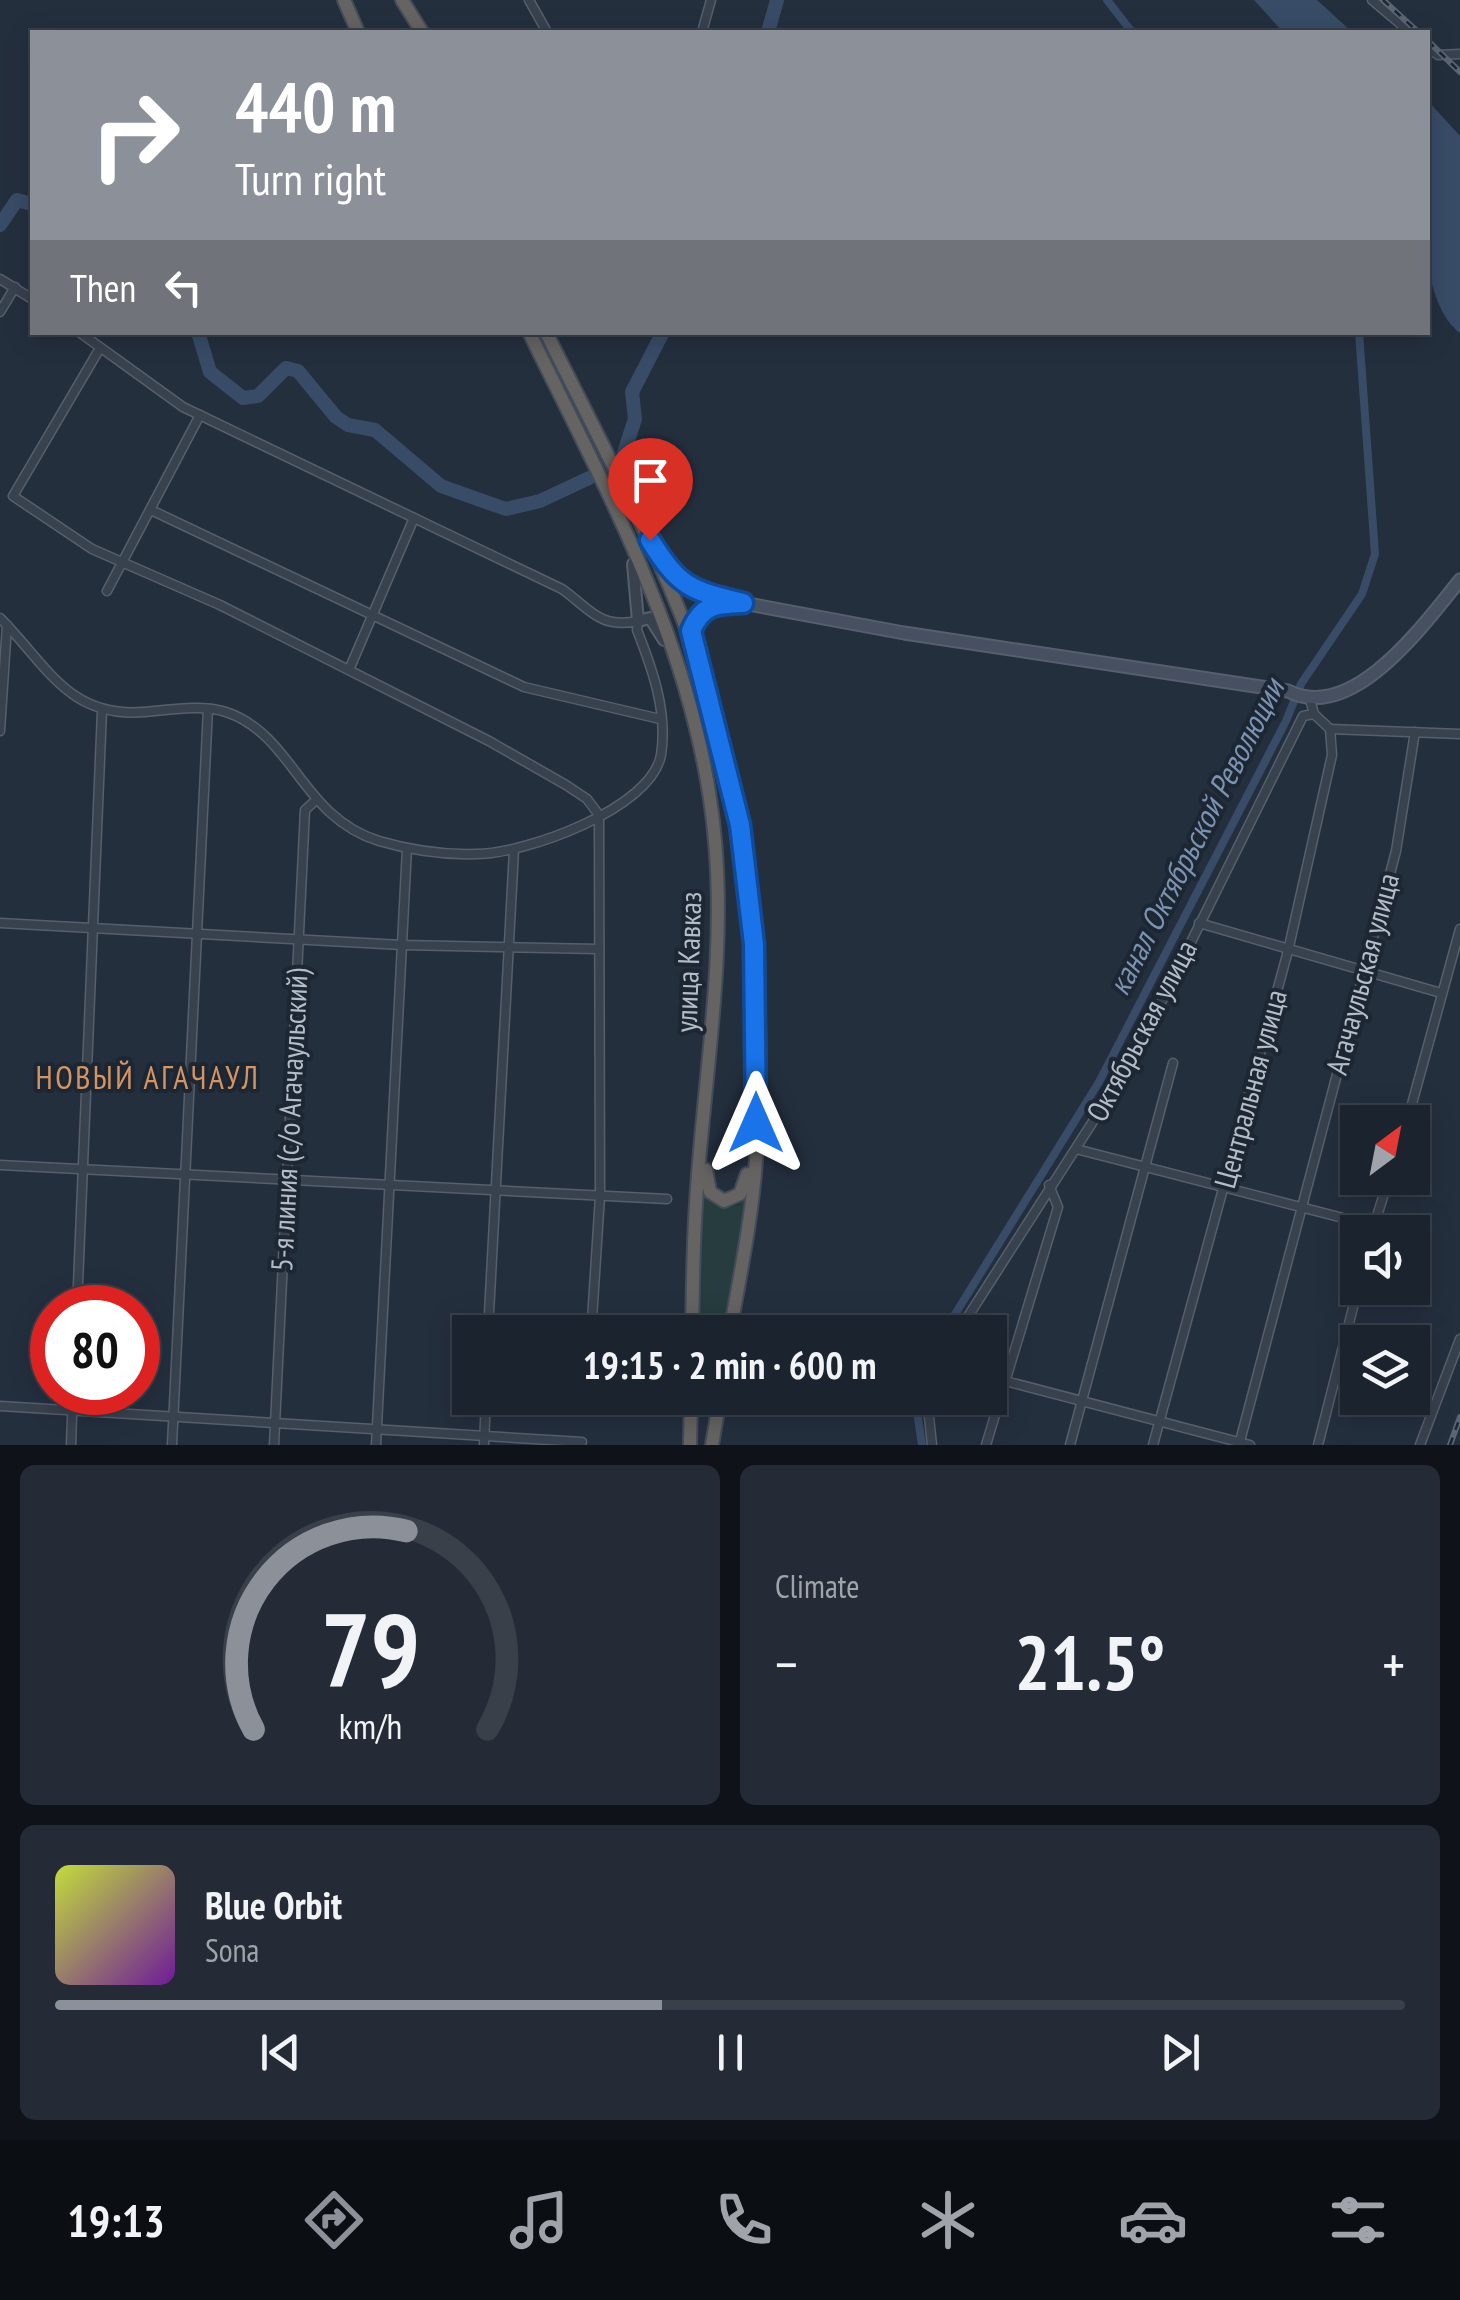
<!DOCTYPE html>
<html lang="en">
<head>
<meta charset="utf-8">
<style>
  body { margin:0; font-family:"PT Sans Narrow",sans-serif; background:#242b36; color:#f1f3f6; height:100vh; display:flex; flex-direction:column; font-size:38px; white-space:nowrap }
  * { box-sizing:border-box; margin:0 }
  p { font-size:32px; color:#a0a4aa }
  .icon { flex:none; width:55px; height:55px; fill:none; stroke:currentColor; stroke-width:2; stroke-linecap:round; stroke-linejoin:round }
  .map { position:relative; height:1445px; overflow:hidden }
  .sheet { display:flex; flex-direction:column; gap:20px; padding:20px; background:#0f1319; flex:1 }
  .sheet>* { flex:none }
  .hud { position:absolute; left:30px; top:30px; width:1400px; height:305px; border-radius:0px; box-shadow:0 5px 25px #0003,0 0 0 2px #39404a; background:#8c9099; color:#fff; overflow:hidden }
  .needle { width:65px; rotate:32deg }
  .buttons { position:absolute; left:1340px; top:1105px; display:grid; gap:20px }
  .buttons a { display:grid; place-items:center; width:90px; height:90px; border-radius:0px; background:#1b232e; box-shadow:0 5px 25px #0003,0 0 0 2px #39404a; font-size:50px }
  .speed { position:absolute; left:30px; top:1285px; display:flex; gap:20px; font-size:50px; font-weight:700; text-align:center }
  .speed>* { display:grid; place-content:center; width:130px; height:130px; border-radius:50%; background:#1b232e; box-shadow:0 5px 25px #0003,0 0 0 2px #39404a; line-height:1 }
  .speed .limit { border:15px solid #d22; background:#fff; color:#111 }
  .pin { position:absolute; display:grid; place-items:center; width:85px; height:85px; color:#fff; margin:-102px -42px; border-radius:50% 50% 50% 0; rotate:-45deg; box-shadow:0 0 10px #0007 }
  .pin .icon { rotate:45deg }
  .me { position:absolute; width:110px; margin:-55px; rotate:0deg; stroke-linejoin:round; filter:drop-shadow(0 0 8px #0008) }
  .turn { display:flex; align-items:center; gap:35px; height:210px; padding:0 40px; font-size:45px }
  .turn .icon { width:130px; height:130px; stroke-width:2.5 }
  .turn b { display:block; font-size:70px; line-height:85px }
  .then { display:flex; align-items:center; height:95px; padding:0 40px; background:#0003; gap:20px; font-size:38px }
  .big { font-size:75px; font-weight:800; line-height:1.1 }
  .sheet .tile { flex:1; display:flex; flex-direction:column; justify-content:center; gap:15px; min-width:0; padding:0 35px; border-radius:15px; background:#242b36 }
  .sheet .dial { align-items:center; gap:0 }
  .dial svg { height:260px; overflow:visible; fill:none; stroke:#39404a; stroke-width:7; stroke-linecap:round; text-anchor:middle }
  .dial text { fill:#f1f3f6; stroke:none }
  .song { display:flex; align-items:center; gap:30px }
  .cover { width:120px; height:120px; border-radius:15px; background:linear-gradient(135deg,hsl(70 70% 55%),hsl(280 70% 35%)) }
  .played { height:10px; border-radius:5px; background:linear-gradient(90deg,#8c9099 45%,#39404a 45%) }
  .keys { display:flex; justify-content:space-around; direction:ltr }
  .heat { display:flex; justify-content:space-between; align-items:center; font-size:55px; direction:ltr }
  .sheet .tiles { flex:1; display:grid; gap:20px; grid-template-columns:1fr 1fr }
  .tile:last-child { grid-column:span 2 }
  .trip { position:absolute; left:452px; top:1315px; width:555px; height:100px; border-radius:0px; background:#1b232e; box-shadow:0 5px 25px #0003,0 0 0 2px #39404a; font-weight:800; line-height:100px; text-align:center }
  .tab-bar { display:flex; height:160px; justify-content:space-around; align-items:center; background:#0b0e12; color:#a0a4aa }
  .tab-bar .icon { width:70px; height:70px }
  .tab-bar .on { color:#8c9099 }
  .tab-bar b { font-size:45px; color:#f1f3f6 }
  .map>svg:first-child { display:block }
</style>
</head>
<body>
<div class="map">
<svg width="1460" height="1445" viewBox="0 0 1460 1445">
  <rect width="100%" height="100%" fill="#242f3e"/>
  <path fill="#263c3f" d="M702 1194 722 1209 739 1205 747 1197 723 1332H699Z"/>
  <g fill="#394c67">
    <path d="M1254 0H1317L1352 32H1283Z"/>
    <path d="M1428 101 1460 136V333C1409 294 1427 161 1428 101Z"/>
  </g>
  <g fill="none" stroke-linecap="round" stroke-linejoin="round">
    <g stroke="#394c67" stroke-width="8">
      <path d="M1107 0 1132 32"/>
      <path d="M944 1332 1099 1082 1286 721 1301 684 1362 594 1375 554 1359 332"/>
      <path d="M915 1398 922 1445"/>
    </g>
    <g stroke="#394c67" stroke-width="14">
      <path d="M768 32 777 0"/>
      <path d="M0 225 17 200 32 204"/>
      <path d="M198 332 210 372 243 398 258 396 286 368 298 371 336 417 348 425 375 430 441 486 469 496 506 509 540 501 589 478"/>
      <path d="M621 462 635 419 632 392 663 332"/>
    </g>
    <defs>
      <g id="minor">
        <path d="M529 0 547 32"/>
        <path d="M1372 0 1410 32"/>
        <path d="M702 32 711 0"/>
        <path d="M1428 48 1438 55 1460 54"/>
        <path d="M0 279 32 299"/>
        <path d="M0 312 15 287"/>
        <path d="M100 348 13 496 92 549 220 605 489 741 566 785 587 799 599 815 600 1196 592 1320"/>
        <path d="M153 511 524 687 660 719"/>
        <path d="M107 591 200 415"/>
        <path d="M0 618C47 665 68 718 144 712 169 710 202 704 226 712 294 735 301 817 379 841 410 850 445 855 476 854 525 854 651 809 661 755 668 712 652 668 637 630L638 621C599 629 590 609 562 589L183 407 79 332"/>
        <path d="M349 670 414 518"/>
        <path d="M1310 699 1314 714 1330 729"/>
        <path d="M1330 729 1460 734"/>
        <path d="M0 731 7 625"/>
        <path d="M0 923 402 945 598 949"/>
        <path d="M1199 923 1441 993"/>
        <path d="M1407 1122 1460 929"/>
        <path d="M1076 1149 1374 1226"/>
        <path d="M0 1165 667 1199"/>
        <path d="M1372 1232 1389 1178"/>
        <path d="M77 1308 102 711"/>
        <path d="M488 1332 514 850"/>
        <path d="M958 1332 1133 1059 1303 716 1314 714"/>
        <path d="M990 1377 1250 1445"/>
        <path d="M927 1398 932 1445"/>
        <path d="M0 1406 582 1442"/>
        <path d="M71 1445 73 1392"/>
        <path d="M172 1445 208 709"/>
        <path d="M274 1445 305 810 316 800"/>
        <path d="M376 1445 407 848"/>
        <path d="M484 1445 486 1398"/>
        <path d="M986 1445 1058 1207 1049 1185"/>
        <path d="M1070 1445 1173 1063"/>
        <path d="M1153 1445 1288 951 1332 755 1330 729"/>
        <path d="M1239 1445 1396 851 1415 732"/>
        <path d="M1318 1445 1358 1288"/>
        <path d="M1420 1445 1460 1339"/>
      </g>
      <path id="tertiary" d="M633 564 638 621 650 618 664 640"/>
      <g id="secondary">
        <path d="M665 564 688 589 743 603 904 633 1288 691C1353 724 1424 624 1460 580"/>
        <path d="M693 640 698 614 711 605 729 604"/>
      </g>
      <g id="trunk">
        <path d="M344 0 358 32"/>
        <path d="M402 0 422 32"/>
        <path d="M529 332C609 496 699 656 715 841 726 963 703 1083 696 1204 693 1246 693 1290 692 1332"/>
        <path d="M546 332C608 458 684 593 719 729 755 867 766 1017 756 1160 752 1218 740 1275 730 1332"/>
        <path d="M706 1170 710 1192 724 1201 740 1194 747 1174"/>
        <path d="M690 1445 691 1398"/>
        <path d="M712 1445 720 1398"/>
      </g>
    </defs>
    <use href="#minor" stroke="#565f6c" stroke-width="11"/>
    <use href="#tertiary" stroke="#565f6c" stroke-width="14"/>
    <use href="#secondary" stroke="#565f6c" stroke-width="15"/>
    <use href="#trunk" stroke="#434c59" stroke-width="16"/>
    <use href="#minor" stroke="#38414e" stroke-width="8"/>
    <use href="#tertiary" stroke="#38414e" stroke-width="10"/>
    <use href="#secondary" stroke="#465061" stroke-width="11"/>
    <use href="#trunk" stroke="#656462" stroke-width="12"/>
    <defs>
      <g id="rail">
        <path d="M1383 0 1418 32"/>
        <path d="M1428 41 1460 72"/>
        <path d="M1450 1445 1460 1417"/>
      </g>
    </defs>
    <use href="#rail" stroke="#5a6575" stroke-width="6"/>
    <use href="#rail" stroke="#1d2633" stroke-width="2.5" stroke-dasharray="8" stroke-linecap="butt"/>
  </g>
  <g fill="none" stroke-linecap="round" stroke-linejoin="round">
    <defs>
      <path id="route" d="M650 540C680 588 690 590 743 603 716 604 702 604 691 631L740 825 754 944 756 1123"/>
    </defs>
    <use href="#route" stroke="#114b97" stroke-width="25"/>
    <use href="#route" stroke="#1a73e8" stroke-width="18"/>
  </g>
  <g text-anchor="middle" stroke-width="8" stroke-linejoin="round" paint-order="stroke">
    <g font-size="30" fill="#b4bcc9" stroke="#1d2633">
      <text transform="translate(689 962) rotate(-88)" y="10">улица Кавказ</text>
      <text transform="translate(1363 974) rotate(-75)" y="10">Агачаульская улица</text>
      <text transform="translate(1142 1031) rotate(-62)" y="10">Октябрьская улица</text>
      <text transform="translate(1251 1089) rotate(-75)" y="10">Центральная улица</text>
      <text transform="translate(290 1120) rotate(-87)" y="10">5-я линия (с/о Агачаульский)</text>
    </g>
    <g font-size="32" font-style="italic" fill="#7c92b1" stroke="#1d2633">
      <text transform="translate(1196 837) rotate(-63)" y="11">канал Октябрьской Революции</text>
    </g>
    <g font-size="32" letter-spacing="2.5" fill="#d59563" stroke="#1d2633">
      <text x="148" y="1089">НОВЫЙ АГАЧАУЛ</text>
    </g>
  </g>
</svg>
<div class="buttons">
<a><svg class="needle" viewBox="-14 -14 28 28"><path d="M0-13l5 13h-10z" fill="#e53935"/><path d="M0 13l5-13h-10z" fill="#a0a4aa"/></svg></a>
<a><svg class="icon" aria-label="sound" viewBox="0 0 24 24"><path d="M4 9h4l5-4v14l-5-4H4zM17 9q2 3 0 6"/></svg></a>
<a><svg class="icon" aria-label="layers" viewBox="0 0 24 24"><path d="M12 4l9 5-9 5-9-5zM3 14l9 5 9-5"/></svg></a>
</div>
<div class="speed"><div class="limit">80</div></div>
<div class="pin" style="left:650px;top:540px;background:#d93025"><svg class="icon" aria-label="arrive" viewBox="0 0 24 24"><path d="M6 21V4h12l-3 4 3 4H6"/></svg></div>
<svg class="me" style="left:756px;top:1123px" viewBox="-20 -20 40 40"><path d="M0-17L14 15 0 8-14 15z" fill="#1a73e8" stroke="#fff" stroke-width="4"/></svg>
<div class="trip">19:15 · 2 min · 600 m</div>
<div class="hud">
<div class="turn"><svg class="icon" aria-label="right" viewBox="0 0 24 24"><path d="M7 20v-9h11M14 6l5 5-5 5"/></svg><div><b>440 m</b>Turn right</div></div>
<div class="then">Then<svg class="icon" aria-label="left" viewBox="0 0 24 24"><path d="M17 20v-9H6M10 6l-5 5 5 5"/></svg></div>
</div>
</div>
<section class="sheet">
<div class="tiles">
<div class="tile dial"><svg viewBox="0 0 100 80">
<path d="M14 69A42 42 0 1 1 86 69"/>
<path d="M14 69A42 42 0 0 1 61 8" stroke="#8c9099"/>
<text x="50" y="56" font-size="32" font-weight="700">79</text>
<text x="50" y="72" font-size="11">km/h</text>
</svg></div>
<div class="tile"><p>Climate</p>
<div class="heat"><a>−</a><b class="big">21.5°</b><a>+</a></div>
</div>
<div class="tile">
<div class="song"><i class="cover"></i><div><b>Blue Orbit</b><p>Sona</p></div></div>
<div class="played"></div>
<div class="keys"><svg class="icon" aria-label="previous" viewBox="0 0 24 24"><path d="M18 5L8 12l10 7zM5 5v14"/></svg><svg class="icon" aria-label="pause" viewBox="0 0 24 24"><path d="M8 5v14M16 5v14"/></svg><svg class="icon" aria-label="next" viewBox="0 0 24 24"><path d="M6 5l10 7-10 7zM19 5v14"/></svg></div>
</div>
</div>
</section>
<nav class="tab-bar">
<b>19:13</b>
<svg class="icon on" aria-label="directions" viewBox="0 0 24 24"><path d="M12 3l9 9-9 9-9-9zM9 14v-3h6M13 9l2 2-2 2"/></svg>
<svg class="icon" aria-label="music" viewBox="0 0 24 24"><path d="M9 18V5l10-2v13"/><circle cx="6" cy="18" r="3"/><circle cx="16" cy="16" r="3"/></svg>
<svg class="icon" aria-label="phone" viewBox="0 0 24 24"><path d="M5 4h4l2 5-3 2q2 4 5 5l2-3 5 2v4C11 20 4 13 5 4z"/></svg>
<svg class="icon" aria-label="climate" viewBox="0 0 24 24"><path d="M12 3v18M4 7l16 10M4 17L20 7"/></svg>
<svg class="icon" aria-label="car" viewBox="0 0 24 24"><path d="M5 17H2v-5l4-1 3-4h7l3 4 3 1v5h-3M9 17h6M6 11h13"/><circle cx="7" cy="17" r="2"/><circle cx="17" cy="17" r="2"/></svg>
<svg class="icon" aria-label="filters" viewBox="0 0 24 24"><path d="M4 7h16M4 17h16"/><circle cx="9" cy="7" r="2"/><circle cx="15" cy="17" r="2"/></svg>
</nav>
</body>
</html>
